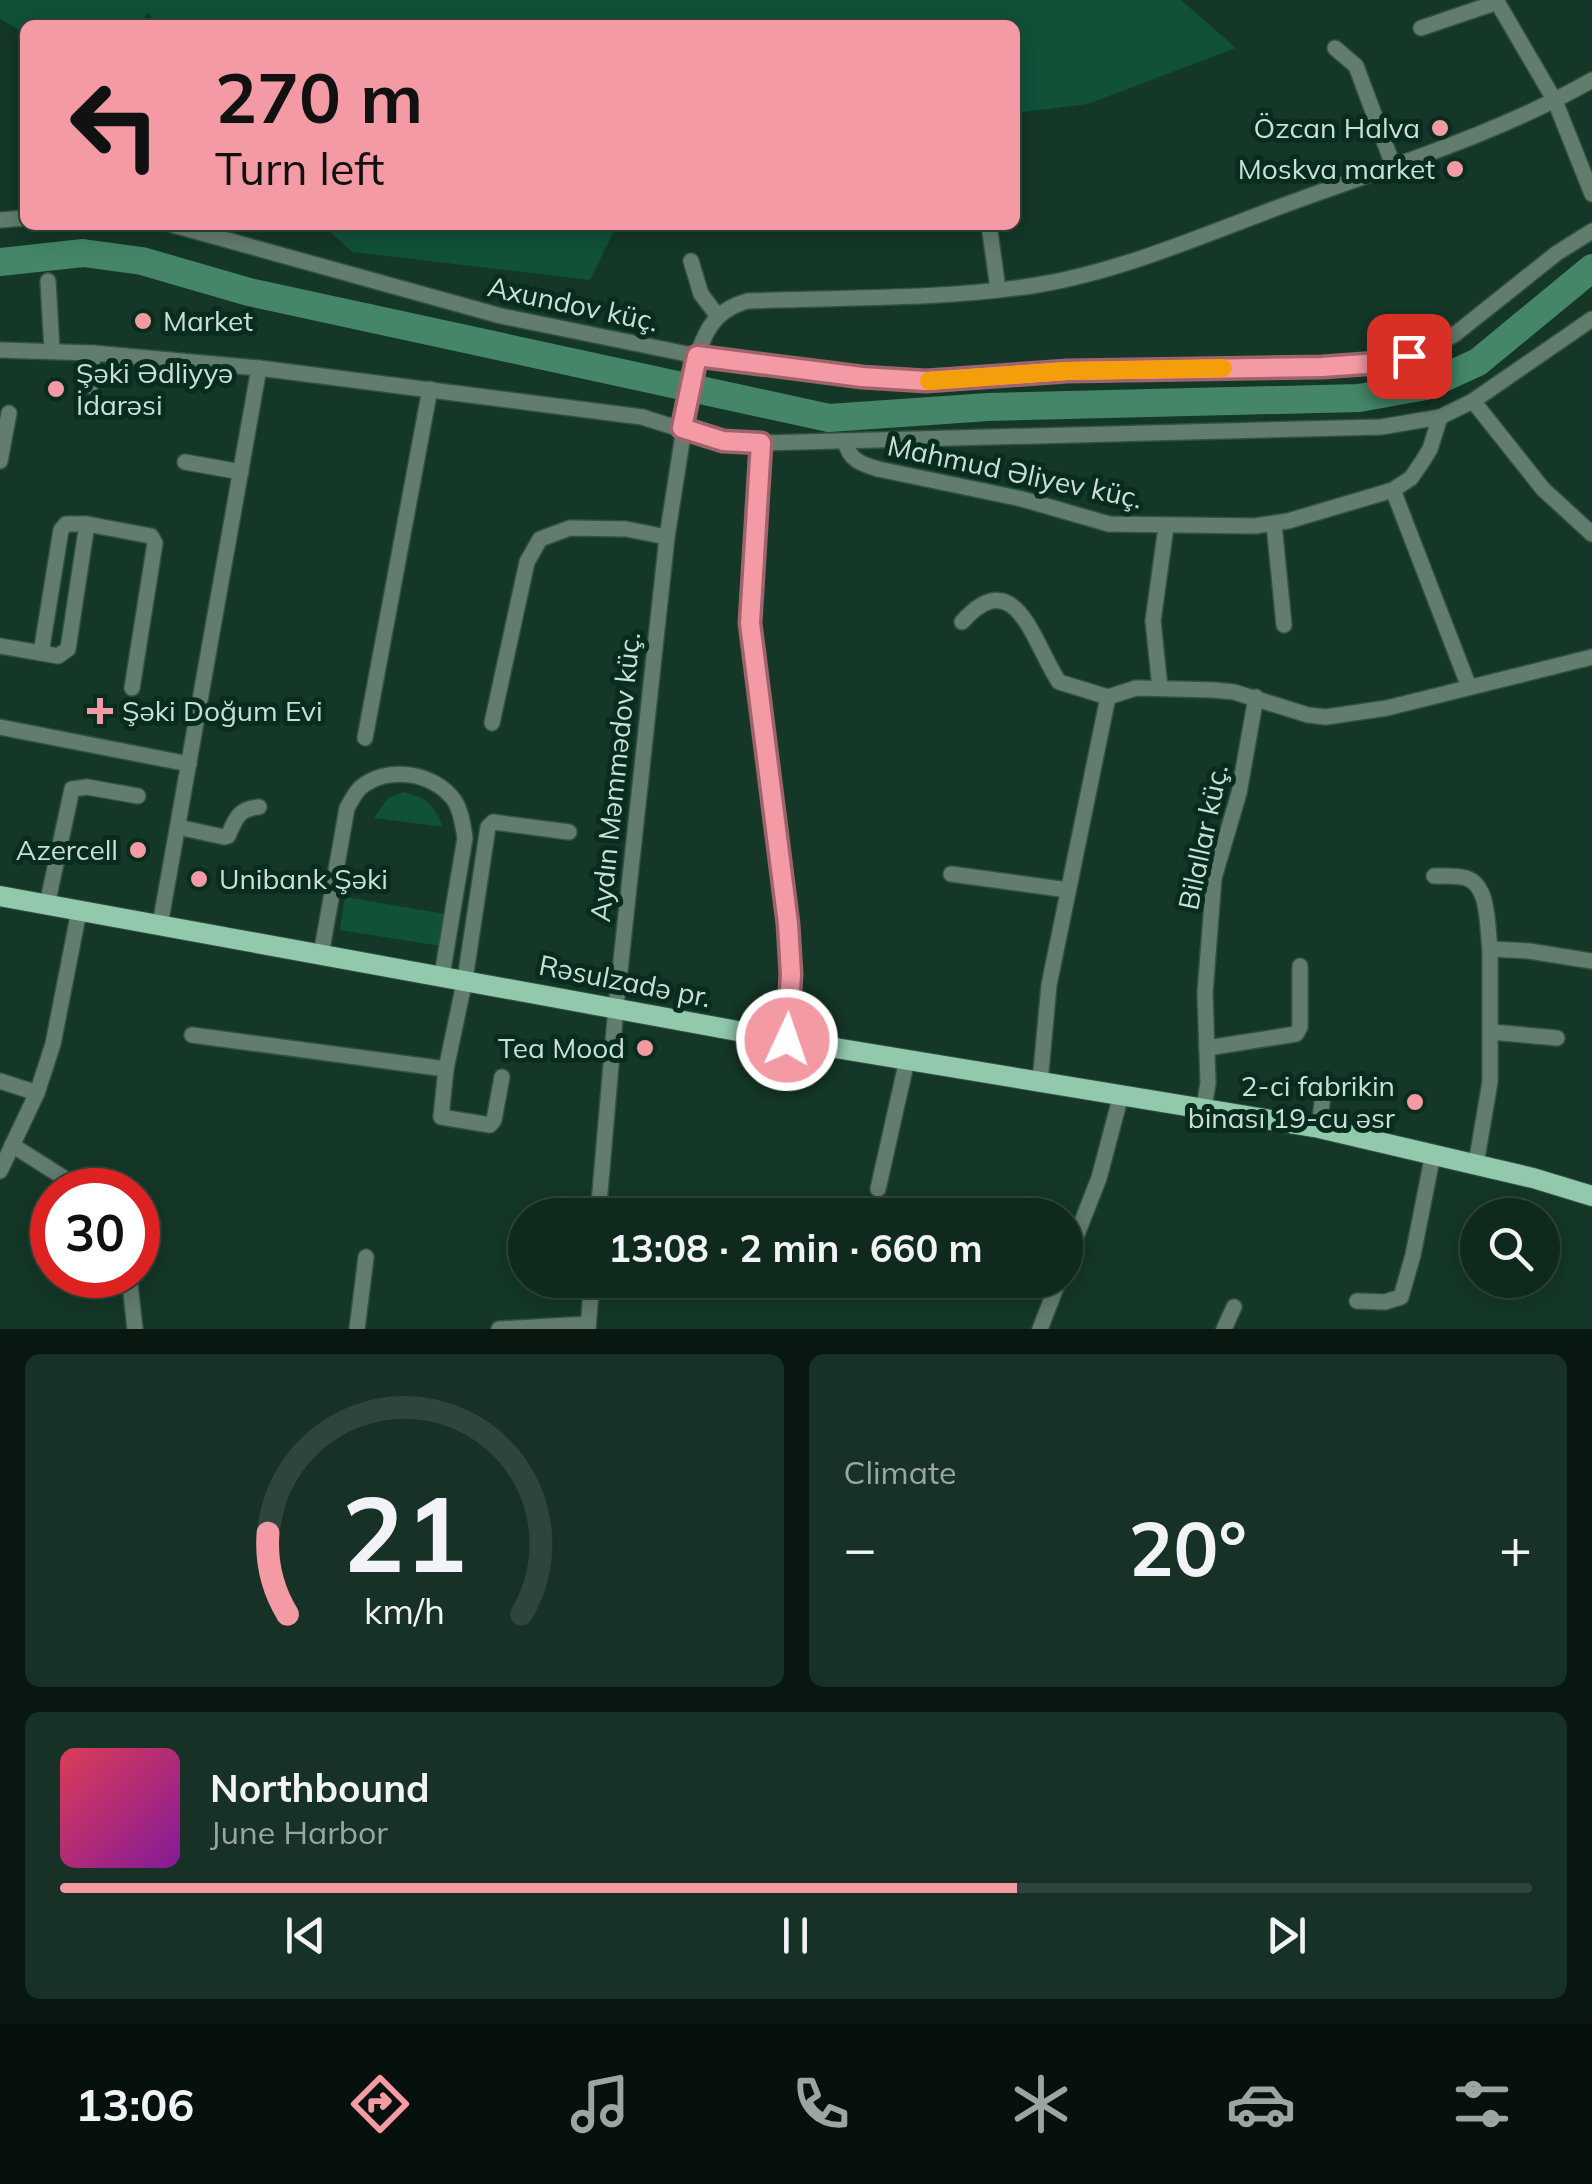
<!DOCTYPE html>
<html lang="en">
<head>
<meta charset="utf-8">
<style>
  body { margin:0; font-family:Mulish,sans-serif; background:#183126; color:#f1f3f6; height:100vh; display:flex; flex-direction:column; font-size:38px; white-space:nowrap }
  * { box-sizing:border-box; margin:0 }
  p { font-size:32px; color:#9ba6a4 }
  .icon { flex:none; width:55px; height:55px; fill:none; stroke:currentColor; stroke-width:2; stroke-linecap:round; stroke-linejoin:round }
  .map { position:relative; height:1329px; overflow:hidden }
  .drawer { display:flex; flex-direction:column; gap:25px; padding:25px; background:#081710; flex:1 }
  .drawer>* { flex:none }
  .banner { position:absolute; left:20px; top:20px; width:1000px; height:210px; border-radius:15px; box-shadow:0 5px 25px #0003,0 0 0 2px #2f453b; background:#f49aa5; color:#111; overflow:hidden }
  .tools { position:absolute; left:1460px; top:1198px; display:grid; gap:20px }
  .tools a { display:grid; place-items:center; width:100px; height:100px; border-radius:50%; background:#0f291d; box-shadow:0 5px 25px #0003,0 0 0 2px #2f453b; font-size:50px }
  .speed { position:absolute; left:30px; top:1168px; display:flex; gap:20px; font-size:50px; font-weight:700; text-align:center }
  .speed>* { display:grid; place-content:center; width:130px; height:130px; border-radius:50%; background:#0f291d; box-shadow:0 5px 25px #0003,0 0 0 2px #2f453b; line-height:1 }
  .speed .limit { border:15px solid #d22; background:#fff; color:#111 }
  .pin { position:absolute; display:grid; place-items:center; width:85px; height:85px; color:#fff; margin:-42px; border-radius:20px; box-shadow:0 5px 15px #0006 }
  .me { position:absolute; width:110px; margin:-55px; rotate:3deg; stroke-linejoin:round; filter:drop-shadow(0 0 8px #0008) }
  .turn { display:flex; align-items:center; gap:35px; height:210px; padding:0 30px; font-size:45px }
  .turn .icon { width:130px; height:130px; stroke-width:2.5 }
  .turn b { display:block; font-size:70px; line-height:85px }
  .big { font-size:75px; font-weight:700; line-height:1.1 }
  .drawer .card { flex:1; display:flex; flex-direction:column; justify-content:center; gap:15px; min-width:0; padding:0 35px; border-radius:15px; background:#183126 }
  .drawer .dial { align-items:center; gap:0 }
  .dial svg { height:260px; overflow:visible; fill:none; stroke:#2f453b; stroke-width:7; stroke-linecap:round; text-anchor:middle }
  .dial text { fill:#f1f3f6; stroke:none }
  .song { display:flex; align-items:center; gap:30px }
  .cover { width:120px; height:120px; border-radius:15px; background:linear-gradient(135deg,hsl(350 70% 55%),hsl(290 70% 35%)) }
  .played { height:10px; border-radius:5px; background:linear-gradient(90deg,#f49aa5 65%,#2f453b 65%) }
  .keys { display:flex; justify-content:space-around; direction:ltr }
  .heat { display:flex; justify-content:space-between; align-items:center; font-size:55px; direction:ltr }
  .drawer .tiles { flex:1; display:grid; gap:25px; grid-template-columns:1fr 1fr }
  .card:last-child { grid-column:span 2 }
  .trip { position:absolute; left:508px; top:1198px; width:575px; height:100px; border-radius:50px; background:#0f291d; box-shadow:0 5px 25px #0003,0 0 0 2px #2f453b; font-weight:700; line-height:100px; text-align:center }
  .dock { display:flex; height:160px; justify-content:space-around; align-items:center; background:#06100c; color:#9ba6a4 }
  .dock .icon { width:70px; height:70px }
  .dock .current { color:#f49aa5 }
  .dock b { font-size:45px; color:#f1f3f6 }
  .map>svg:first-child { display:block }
</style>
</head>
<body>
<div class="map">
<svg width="1592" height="1329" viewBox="0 0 1592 1329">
  <rect width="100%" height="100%" fill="#143727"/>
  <g fill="#105138">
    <path d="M0 0H1181L1236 48 1088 104 1015 113V25H156L149 13 135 25H25V33L0 19Z"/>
    <path d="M323 225H617L590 280 352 252Z"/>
    <path d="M403 792C430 799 432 803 443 827L374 818 388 798Z"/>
    <path d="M345 897 446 914 441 946 340 930Z"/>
  </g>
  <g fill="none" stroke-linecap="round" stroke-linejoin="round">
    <path stroke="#448667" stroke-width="28" d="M0 262 83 253 142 261 249 292 829 418 988 407 1359 398 1426 386 1478 362 1592 268"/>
    <defs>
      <g id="minor">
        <path d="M1496 0 1555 101 1592 194"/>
        <path d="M1421 28 1498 2"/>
        <path d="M1335 48 1356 66 1393 165"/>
        <path d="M0 220 25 218"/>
        <path d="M173 225 501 316 697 356 901 381H949L1067 371 1322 367 1377 363 1409 356 1454 335 1557 253 1592 231"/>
        <path d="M989 225 998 289"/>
        <path d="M691 261 701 294 717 315"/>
        <path d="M48 281 52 350"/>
        <path d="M0 350 93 353 259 368 642 417 709 438 761 443 1381 427 1440 417 1473 401 1592 319"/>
        <path d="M90 386 93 353"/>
        <path d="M1473 401 1543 489 1592 534"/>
        <path d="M845 441C849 460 861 464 878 469L1022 499 1109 524 1255 526 1288 521 1393 490 1411 478 1422 462 1430 449 1440 417"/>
        <path d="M761 443 750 623 788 924 791 973 787 1040"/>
        <path d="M0 461 9 413"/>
        <path d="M185 462 241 472"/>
        <path d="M1393 490 1469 687"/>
        <path d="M1274 524 1284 625"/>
        <path d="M962 622C1016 561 1034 645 1059 682L1108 697"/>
        <path d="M0 646 41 653 61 530 66 524H87L151 536 155 543 132 688"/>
        <path d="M41 653 58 656 68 649 87 524"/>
        <path d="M1160 688 1153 621 1166 527"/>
        <path d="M1108 697 1136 688 1214 690 1234 692 1308 715 1326 717 1387 708 1592 657"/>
        <path d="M492 723 527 562 540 539 570 528 626 529 667 537"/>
        <path d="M0 727 189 764"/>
        <path d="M365 738 430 389"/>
        <path d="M178 827 224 837 228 836C236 818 238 809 259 807"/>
        <path d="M951 874 1068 890"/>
        <path d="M1434 876C1444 876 1456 875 1466 878 1490 885 1487 929 1490 949"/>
        <path d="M47 905 72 789 87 787 138 796"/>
        <path d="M160 925 259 368"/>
        <path d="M321 955 347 808C351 801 355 793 360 788 386 765 434 772 454 800 461 810 463 825 465 838L442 975"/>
        <path d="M1492 1032 1557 1038"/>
        <path d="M192 1035 446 1069 465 979 488 827 493 822 569 832"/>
        <path d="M1207 1048 1296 1034 1300 1027V966"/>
        <path d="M446 1069 441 1117 490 1125 494 1120 502 1077"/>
        <path d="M0 1081 37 1093"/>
        <path d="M1040 1082 1049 985 1108 697"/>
        <path d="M1204 1107 1208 1083 1205 993 1214 878 1239 793 1256 697"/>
        <path d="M1319 1128 1324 1086"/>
        <path d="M12 1145 83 1190"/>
        <path d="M1476 1164 1490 1082V949L1529 951 1592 961"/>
        <path d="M0 1171 37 1093 53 1044 79 911"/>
        <path d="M878 1189 907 1060"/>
        <path d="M598 1215 616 1007 667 537 693 371C702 336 712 310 748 301 844 297 943 300 1037 285 1123 271 1208 233 1290 203 1391 166 1498 134 1592 80"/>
        <path d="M1065 1265 1099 1178 1121 1095"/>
        <path d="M129 1275 135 1329"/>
        <path d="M1357 1301 1385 1302 1401 1297 1413 1255 1433 1154"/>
        <path d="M357 1329 366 1257"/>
        <path d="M499 1329 588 1324"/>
        <path d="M588 1329 592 1280"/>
        <path d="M1040 1329 1059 1280"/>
        <path d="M1224 1329 1234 1307"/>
      </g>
      <path id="major" d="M0 896 787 1040 1319 1128 1533 1178 1592 1196"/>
    </defs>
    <use href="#minor" stroke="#315243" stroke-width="18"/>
    <use href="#major" stroke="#315243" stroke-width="22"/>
    <use href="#minor" stroke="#627c6e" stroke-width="15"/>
    <use href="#major" stroke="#92c9ad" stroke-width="20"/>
  </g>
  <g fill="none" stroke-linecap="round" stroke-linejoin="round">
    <defs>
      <path id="route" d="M787 1040 791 974 788 924 750 623 761 443 723 441 682 428 697 356 862 377 926 381 1067 371 1322 367 1378 363 1409 356"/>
    </defs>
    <use href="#route" stroke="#9f646b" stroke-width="25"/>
    <use href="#route" stroke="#f49aa5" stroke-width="18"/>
    <path stroke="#f59e0b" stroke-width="18" d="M929 381 1067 371 1223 368"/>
  </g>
  <g fill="#f49aa5" stroke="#082c1d" stroke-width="4">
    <circle cx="1440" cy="128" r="10"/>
    <circle cx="1455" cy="169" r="10"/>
    <circle cx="143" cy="321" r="10"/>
    <circle cx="56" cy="389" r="10"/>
    <path d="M95 696h10v10h10v10h-10v10h-10v-10h-10v-10h10z"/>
    <circle cx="138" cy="850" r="10"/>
    <circle cx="199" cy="879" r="10"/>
    <circle cx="645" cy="1048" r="10"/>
    <circle cx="1415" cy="1102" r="10"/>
  </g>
  <g text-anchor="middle" stroke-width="10" stroke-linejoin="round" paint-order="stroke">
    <g font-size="28" fill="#ccdfd5" stroke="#082c1d" text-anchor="end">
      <text x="1420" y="138">Özcan Halva</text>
      <text x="1435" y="179">Moskva market</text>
      <text x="163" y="331" text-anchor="start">Market</text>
      <text x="76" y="383" text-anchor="start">Şəki Ədliyyə<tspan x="76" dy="32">İdarəsi</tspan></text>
      <text x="122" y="721" text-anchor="start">Şəki Doğum Evi</text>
      <text x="118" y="860">Azercell</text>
      <text x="219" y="889" text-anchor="start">Unibank Şəki</text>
      <text x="625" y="1058">Tea Mood</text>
      <text x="1395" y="1096">2-ci fabrikin<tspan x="1395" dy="32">binası 19-cu əsr</tspan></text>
    </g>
    <g font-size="28" fill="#ccdfd5" stroke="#082c1d">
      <text transform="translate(573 304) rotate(12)" y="10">Axundov küç.</text>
      <text transform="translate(1015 472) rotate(12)" y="10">Mahmud Əliyev küç.</text>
      <text transform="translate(615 777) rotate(-84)" y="10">Aydın Məmmədov küç.</text>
      <text transform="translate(1203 837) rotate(-78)" y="10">Bilallar küç.</text>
      <text transform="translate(625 981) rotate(11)" y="10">Rəsulzadə pr.</text>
    </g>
  </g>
</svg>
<div class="tools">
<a><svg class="icon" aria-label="search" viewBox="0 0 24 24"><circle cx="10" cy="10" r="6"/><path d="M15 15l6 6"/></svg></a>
</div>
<div class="speed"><div class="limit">30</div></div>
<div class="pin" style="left:1409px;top:356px;background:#d93025"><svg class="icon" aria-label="arrive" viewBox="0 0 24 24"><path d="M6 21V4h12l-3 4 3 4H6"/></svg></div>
<svg class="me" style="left:787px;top:1040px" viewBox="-20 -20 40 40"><circle r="17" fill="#f49aa5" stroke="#fff" stroke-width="3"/><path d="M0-11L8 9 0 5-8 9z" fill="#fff"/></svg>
<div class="trip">13:08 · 2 min · 660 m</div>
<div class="banner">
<div class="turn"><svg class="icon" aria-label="left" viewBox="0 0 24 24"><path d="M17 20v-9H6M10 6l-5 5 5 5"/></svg><div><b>270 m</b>Turn left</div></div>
</div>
</div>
<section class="drawer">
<div class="tiles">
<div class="card dial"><svg viewBox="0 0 100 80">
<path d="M14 69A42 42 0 1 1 86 69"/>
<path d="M14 69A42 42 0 0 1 8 44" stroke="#f49aa5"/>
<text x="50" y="56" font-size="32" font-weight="700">21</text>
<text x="50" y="72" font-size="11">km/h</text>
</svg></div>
<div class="card"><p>Climate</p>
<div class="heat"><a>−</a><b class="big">20°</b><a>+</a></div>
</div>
<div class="card">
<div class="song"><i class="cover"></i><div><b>Northbound</b><p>June Harbor</p></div></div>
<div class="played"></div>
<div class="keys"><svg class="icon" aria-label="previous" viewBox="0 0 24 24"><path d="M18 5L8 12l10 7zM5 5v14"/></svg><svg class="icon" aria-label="pause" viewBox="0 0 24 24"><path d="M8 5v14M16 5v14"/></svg><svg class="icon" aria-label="next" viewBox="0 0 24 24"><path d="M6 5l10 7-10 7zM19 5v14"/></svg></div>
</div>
</div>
</section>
<nav class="dock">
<b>13:06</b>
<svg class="icon current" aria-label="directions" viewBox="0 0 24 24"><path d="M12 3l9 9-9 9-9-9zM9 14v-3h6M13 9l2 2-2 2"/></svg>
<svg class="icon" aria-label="music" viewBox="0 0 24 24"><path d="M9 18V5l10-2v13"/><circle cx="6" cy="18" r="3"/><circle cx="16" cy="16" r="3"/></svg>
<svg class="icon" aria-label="phone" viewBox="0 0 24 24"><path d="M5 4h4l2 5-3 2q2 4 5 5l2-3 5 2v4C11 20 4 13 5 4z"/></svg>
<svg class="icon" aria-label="climate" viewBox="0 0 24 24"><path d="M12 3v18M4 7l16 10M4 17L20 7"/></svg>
<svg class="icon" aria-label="car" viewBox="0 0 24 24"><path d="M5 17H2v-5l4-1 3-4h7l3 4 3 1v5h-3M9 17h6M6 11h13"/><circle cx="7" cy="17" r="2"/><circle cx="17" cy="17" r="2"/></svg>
<svg class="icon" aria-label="filters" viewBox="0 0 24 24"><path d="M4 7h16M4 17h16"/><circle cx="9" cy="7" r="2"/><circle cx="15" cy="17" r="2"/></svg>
</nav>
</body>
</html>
